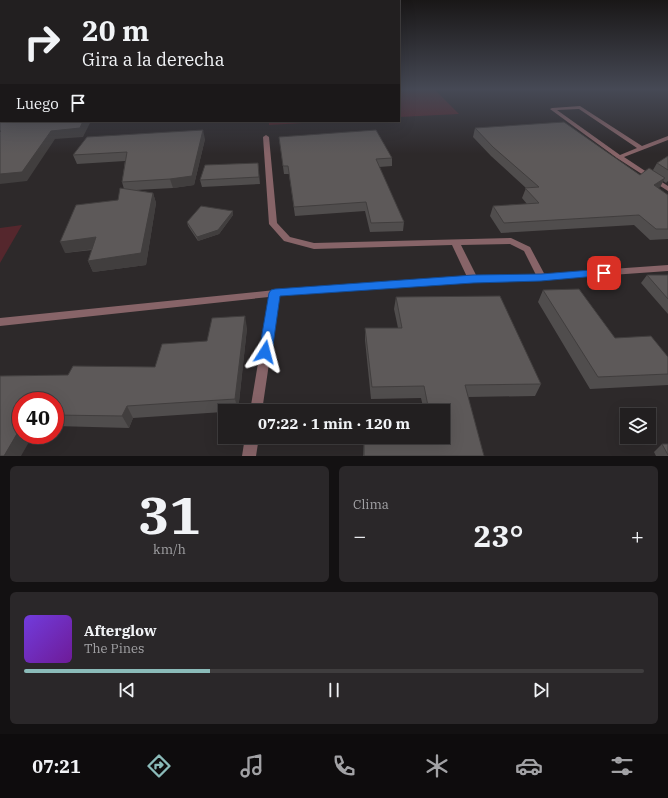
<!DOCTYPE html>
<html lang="es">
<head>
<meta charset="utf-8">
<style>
  body { margin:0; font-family:"IBM Plex Serif",serif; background:#2a2729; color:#f1f3f6; height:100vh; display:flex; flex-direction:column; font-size:15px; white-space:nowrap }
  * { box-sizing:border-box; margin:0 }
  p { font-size:13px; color:#a2a2a5 }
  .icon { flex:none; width:22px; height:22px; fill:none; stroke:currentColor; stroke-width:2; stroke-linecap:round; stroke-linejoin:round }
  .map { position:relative; height:456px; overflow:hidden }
  .sheet { display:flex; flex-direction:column; gap:10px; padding:10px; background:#131112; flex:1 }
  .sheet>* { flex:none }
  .top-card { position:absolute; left:0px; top:0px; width:400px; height:122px; box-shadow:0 4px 16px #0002,0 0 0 1px #3f3d3e; background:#221f20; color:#f1f3f6; overflow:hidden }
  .buttons { position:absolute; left:620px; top:408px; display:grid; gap:8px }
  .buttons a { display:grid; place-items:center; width:36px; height:36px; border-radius:0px; background:#221f20; box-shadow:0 4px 16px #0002,0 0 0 1px #3f3d3e; font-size:20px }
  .speed { position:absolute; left:12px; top:392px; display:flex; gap:8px; font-size:20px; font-weight:700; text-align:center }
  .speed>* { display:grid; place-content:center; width:52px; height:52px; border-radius:50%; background:#221f20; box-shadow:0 4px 16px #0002,0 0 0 1px #3f3d3e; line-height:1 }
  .speed .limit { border:6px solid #d22; background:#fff; color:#111 }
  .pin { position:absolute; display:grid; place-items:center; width:34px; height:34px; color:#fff; margin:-17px; border-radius:8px; box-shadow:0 2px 6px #0006 }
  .me { position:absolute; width:44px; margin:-22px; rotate:9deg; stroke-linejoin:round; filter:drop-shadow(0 0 3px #0008) }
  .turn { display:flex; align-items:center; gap:14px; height:84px; padding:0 16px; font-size:18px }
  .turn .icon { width:52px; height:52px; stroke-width:2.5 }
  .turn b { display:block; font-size:28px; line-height:34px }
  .then { display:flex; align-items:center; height:38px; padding:0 16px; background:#0003; gap:8px; font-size:15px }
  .big { font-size:30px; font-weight:700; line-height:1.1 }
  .sheet .widget { flex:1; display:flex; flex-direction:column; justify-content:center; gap:6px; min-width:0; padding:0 14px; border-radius:6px; background:#2a2729 }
  .sheet .dial { align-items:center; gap:0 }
  .dial b { font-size:52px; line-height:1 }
  .song { display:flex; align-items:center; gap:12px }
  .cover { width:48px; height:48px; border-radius:6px; background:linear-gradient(135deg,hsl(260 70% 55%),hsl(280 70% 35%)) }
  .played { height:4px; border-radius:2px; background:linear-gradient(90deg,#8bbbb9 30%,#3f3d3e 30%) }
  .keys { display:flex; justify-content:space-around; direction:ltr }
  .heat { display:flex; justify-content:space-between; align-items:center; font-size:22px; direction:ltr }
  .sheet .tiles { flex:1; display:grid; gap:10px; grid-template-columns:1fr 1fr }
  .widget:last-child { grid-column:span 2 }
  .trip { position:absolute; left:218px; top:404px; width:232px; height:40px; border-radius:0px; background:#221f20; box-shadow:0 4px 16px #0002,0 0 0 1px #3f3d3e; font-weight:700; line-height:40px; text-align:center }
  .tab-bar { display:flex; height:64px; justify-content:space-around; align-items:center; background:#0e0c0d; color:#a2a2a5 }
  .tab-bar .icon { width:28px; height:28px }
  .tab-bar .active { color:#8bbbb9 }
  .tab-bar b { font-size:18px; color:#f1f3f6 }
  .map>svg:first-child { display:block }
</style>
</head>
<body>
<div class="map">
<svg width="668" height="456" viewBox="0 0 668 456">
  <rect width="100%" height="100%" fill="#2d292a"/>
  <g fill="#55272d">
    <path d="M399 90H435L459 114 399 117Z"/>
    <path d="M269 121H337L269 125Z"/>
    <path d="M22 225 0 263V228Z"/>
  </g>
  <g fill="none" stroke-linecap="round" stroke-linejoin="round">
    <g fill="#876468" fill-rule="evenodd">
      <path d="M580 106 642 146 668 136V140L624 157 668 186V191L617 158 550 109 552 108ZM579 109 637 148 620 155 557 110Z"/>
      <path d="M266 135 269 137 277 223 290 237 314 243 511 238 530 247 546 277 544 279H538L524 251 510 244 461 245 478 279 476 281H470L468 279 452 245 314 249 284 241 269 224 263 137Z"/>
    </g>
    <rect fill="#876468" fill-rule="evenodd" x="0" y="91" width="1" height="2"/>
    <g fill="#876468" fill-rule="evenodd">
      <path d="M668 265V271L541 280 473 282 279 296 262 411H250L269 297 0 326V318L275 290 473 276 541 274Z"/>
      <path d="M245 437H259L256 456H242Z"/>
    </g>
  </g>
  <g fill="#504d4d">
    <path d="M475 128 640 175 653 170 657 163 668 156V181L666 183 663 181 660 187 658 188 668 195V239L650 240 634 225 501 233 490 216 493 206 527 204 522 198 526 188 491 156 473 137Z"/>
    <path d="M279 137 392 158V166L379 167 404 222 403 231 370 232 365 211 295 216 289 174H284Z"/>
    <path d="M205 139 194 185 173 188 136 190 153 193 156 203 146 265 93 272 88 261 92 250 65 253 118 200 124 189 122 182 125 161 77 164 73 155Z"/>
    <path d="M258 163 260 184 202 187 200 180Z"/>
    <path d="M233 211V215L219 234 198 241 188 226 187 222Z"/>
    <path d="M647 275H668V314L641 283Z"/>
    <path d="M543 290 615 338 668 357V385L590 389 538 302Z"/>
    <path d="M396 297 541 384 535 396 468 397 484 456H363L364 440 430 444 428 437H443V411H424L421 398 371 399 365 340V328H398L394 309Z"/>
    <path d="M247 328 238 411 133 418 129 428 55 426V401L0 376 68 375 155 367 207 341Z"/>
    <path d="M662 444H668V456H656L654 452Z"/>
  </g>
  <g fill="#413e3e">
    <path d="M83 121H91L83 137 55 139 27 181 0 184V174L51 131Z"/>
    <path d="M203 130 205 139 194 185 173 188 170 179Z"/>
    <path d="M665 178 660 187 649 195 654 185Z"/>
    <path d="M153 193 156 203 146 265 93 272 88 261Z"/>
    <path d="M233 211V215L219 234 198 241 197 237Z"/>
    <path d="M96 237 101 248 65 253 60 242Z"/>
    <path d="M245 316 247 328 238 411 235 399Z"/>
    <path d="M127 406 133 418 129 428 122 416Z"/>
    <path d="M21 427V435H33L21 456H4Z"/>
  </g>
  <g fill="#5d5959" stroke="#413e3e">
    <path d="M0 117H1V121H83L80 128 51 131 22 172 0 174V132L1 131H0Z"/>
    <path d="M564 122 640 175 649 168 665 178 654 185 668 195V229H656L639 215 504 223 493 206 539 203 525 188 539 187 493 147 475 128Z"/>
    <path d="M203 130 192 176 170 179 122 182 127 152 73 155 87 137Z"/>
    <path d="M376 130 392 158 376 159 404 222 371 223 366 202 294 207 288 166H283L279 137Z"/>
    <path d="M668 156V170L657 163Z"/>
    <path d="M258 163 259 177 200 180 205 165Z"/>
    <path d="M120 188 153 193 141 253 88 261 96 237 60 242 76 205 118 200Z"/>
    <path d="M201 206 233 211 218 230 197 237 187 222Z"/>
    <path d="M647 275H668V299Z"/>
    <path d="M579 289 615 338 651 336 668 357V374L598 377 543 290Z"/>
    <path d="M500 296 541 384 465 385 484 456H364V440L435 444 434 437H443V411H429L424 386 372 387 365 328H402L396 297Z"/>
    <path d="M245 316 235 399 127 406 122 416 55 415V401H21V427L4 456H0V376L68 375 73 366 155 367 162 344 207 341 212 318Z"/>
    <path d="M662 444H668V455Z"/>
  </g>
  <linearGradient id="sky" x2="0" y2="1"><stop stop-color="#191717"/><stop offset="0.58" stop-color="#464955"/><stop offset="1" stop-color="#464955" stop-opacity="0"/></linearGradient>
  <rect width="668" height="154" fill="url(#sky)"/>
  <path fill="#1a73e8" stroke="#114b97" d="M604 269 608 270 609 273 608 275 541 281 473 283 280 296 272 352 270 356 265 357 261 356 259 352 269 293 271 290 275 289 473 275 541 274Z"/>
</svg>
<div class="buttons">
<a><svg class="icon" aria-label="layers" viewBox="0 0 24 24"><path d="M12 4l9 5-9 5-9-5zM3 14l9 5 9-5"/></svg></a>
</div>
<div class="speed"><div class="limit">40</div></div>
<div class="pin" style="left:604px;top:273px;background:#d93025"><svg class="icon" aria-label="arrive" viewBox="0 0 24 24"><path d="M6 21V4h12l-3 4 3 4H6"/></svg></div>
<svg class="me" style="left:265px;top:352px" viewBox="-20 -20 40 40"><path d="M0-17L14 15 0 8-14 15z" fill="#1a73e8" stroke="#fff" stroke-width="4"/></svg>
<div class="trip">07:22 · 1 min · 120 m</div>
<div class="top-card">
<div class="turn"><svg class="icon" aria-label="right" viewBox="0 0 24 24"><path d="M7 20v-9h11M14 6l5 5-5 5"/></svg><div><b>20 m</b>Gira a la derecha</div></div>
<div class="then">Luego<svg class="icon" aria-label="arrive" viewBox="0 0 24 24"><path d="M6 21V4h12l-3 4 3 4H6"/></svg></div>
</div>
</div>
<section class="sheet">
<div class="tiles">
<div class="widget dial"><b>31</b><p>km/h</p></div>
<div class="widget"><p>Clima</p>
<div class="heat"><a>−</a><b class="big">23°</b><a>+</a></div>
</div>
<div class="widget">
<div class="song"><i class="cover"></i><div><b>Afterglow</b><p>The Pines</p></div></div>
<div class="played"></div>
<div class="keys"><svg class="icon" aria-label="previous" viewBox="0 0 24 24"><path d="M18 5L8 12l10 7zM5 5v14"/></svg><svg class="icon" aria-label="pause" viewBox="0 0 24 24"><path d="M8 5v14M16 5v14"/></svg><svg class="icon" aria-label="next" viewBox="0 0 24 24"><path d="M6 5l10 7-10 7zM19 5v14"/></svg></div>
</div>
</div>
</section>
<nav class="tab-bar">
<b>07:21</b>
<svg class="icon active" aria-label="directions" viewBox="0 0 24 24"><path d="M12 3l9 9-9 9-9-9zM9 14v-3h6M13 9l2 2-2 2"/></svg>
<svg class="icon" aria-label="music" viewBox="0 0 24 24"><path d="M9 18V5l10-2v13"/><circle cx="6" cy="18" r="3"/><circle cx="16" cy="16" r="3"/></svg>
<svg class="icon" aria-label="phone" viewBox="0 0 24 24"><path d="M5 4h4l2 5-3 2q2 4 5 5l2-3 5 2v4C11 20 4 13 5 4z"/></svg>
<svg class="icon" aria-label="climate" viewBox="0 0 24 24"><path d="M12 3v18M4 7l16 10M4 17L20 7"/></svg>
<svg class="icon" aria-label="car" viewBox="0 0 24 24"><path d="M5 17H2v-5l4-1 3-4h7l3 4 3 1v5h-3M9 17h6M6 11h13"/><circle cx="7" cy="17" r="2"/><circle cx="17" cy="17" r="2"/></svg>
<svg class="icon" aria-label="filters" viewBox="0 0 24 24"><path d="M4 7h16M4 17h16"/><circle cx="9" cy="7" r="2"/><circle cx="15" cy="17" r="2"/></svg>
</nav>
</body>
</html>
